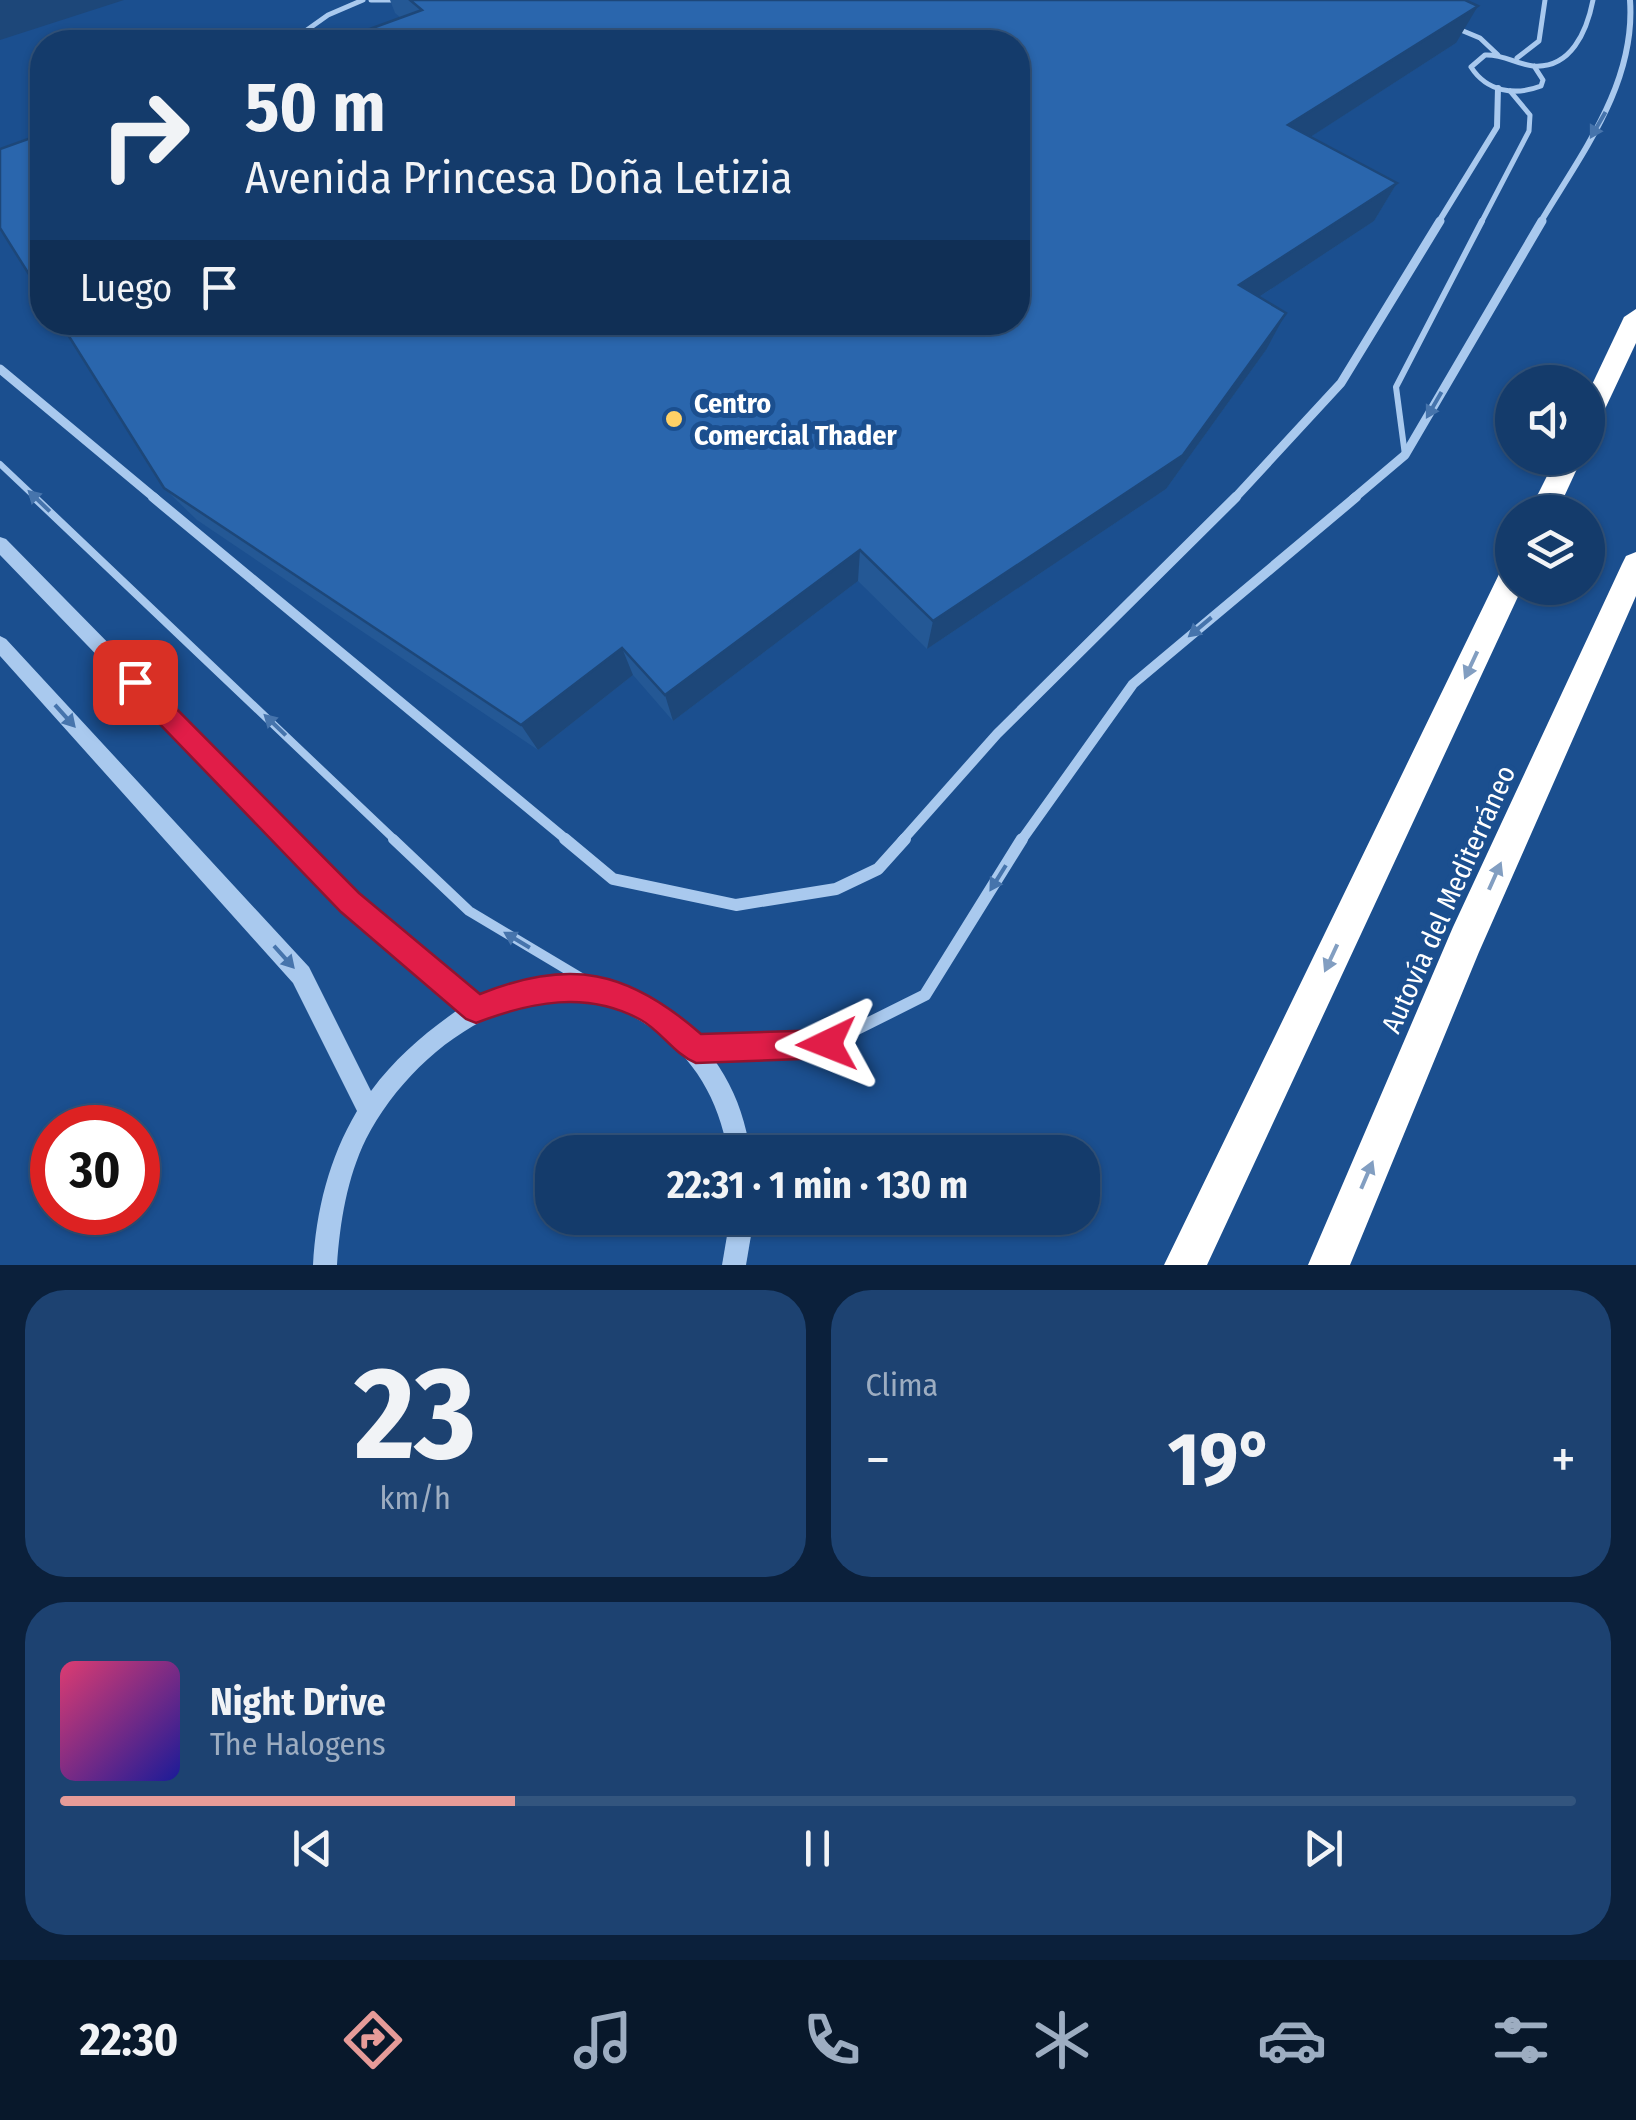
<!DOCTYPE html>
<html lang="es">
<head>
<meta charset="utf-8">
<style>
  body { margin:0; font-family:"Fira Sans Condensed",sans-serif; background:#1d4271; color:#f1f3f6; height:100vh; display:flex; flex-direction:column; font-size:38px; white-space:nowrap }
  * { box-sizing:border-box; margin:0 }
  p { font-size:32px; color:#9dadc1 }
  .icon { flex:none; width:55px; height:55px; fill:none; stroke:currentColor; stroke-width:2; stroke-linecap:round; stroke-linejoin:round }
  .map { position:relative; height:1265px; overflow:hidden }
  .sheet { display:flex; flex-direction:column; gap:25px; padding:25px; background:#0b203b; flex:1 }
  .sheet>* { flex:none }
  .guide { position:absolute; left:30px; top:30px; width:1000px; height:305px; border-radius:40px; box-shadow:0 2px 8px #0004,0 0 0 2px #33557e; background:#143b6b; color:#f1f3f6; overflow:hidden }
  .controls { position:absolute; left:1495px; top:365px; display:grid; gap:20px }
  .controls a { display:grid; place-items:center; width:110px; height:110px; border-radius:50%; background:#143b6b; box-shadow:0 2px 8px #0004,0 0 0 2px #33557e; font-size:50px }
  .speed { position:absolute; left:30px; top:1105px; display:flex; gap:20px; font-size:50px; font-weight:700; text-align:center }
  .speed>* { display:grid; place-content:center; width:130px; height:130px; border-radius:50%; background:#143b6b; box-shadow:0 2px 8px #0004,0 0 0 2px #33557e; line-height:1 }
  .speed .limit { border:15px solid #d22; background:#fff; color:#111 }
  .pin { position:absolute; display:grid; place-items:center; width:85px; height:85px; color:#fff; margin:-42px; border-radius:20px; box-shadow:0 5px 15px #0006 }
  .me { position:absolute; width:110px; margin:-55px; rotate:268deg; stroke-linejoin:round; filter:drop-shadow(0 0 8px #0008) }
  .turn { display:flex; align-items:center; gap:35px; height:210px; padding:0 50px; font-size:45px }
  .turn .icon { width:130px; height:130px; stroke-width:2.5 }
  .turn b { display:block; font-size:70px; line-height:85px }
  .then { display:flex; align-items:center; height:95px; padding:0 50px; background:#0003; gap:20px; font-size:38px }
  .big { font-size:75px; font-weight:700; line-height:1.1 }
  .sheet .widget { flex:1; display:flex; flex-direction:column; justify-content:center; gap:15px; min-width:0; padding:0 35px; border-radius:40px; background:#1d4271 }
  .sheet .dial { align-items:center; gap:0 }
  .dial b { font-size:130px; line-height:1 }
  .song { display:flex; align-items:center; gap:30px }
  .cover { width:120px; height:120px; border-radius:15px; background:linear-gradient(135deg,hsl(340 70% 55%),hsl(240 70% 35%)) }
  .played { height:10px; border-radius:5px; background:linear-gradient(90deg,#e69b98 30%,#33557e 30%) }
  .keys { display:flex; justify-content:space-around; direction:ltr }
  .heat { display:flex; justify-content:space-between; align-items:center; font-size:55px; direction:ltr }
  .sheet .tiles { flex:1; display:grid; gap:25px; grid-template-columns:1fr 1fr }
  .widget:last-child { grid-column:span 2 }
  .trip { position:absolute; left:535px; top:1135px; width:565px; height:100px; border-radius:40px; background:#143b6b; box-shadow:0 2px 8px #0004,0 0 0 2px #33557e; font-weight:700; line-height:100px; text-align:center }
  .menu { display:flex; height:160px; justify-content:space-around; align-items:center; background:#08182b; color:#9dadc1 }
  .menu .icon { width:70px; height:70px }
  .menu .selected { color:#e69b98 }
  .menu b { font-size:45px; color:#f1f3f6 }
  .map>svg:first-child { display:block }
</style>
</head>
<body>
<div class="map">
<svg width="1636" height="1265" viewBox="0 0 1636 1265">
  <rect width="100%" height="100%" fill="#1b4f8f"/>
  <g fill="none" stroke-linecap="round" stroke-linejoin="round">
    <g stroke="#a9c9ee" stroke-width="5">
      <path d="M371 0H405"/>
      <path d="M1456 28 1480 38 1498 55"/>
      <path d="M290 42 328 15 363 0"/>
      <path d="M1517 58 1539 41 1545 0"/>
      <path d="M1534 66 1543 80 1541 86C1515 96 1487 92 1471 67L1485 55C1503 54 1516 64 1533 66 1571 69 1587 31 1593 0"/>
      <path d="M1481 223 1529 131 1530 115 1510 91"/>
    </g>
    <g stroke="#a9c9ee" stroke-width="6">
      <path d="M1405 455 1396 387 1482 221"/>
      <path d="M0 464 37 499"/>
    </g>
    <path stroke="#a9c9ee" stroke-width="8" d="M34 497 396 841"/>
    <path stroke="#a9c9ee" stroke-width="10" d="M393 839 469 911 593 985"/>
    <g stroke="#a9c9ee" stroke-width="6">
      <path d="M1438 223 1497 127 1498 88"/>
      <path d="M1540 223C1581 154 1636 84 1630 0"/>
    </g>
    <g stroke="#a9c9ee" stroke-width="9">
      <path d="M0 369 156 499"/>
      <path d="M1234 499 1341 383 1440 221"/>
      <path d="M1353 499 1405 455 1542 221"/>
    </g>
    <g stroke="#a9c9ee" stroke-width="10">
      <path d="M153 497 568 841"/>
      <path d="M902 841 997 734 1236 497"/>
      <path d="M1021 841 1133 684 1356 497"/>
    </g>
    <g stroke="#a9c9ee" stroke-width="12">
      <path d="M565 839 613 879 736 905 836 889 878 869 905 839"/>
      <path d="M696 1048 827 1044 925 995 1022 839"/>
    </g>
    <g fill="#a9c9ee" fill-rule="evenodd">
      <path d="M0 537 6 539 357 896 481 999C504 989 530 979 555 978 656 976 738 1054 750 1152H728C718 1099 695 1058 650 1027 544 954 417 1040 366 1139 347 1178 340 1222 337 1265H313C316 1211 329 1158 357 1111L293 983 0 656V636L6 639 309 967 371 1091C396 1057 425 1033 459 1009L343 910 0 555Z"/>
      <path d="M730 1218H754L746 1265H722Z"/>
    </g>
    <g fill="#fff" fill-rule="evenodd">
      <path d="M1636 309V343L1597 426 1588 429V393L1624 317Z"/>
      <path d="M1556 458H1582L1557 512H1529Z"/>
      <path d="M1636 552V596L1479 952 1350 1265H1308L1453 927 1622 564 1626 556Z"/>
      <path d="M1512 565V588H1522L1207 1265H1164L1502 568Z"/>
    </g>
  </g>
  <path fill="#245895" d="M390 0H1465L1456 43 1310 137 1397 183 1374 221 1259 297 1266 350 1166 489 927 649 858 581 673 721 633 675 538 750 197 520 164 488 401 18 395 13Z"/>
  <g fill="#1d4779">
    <path d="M0 0H124L0 40Z"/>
    <path d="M1478 6 1456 43 1270 163 1288 125Z"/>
    <path d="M1397 183 1374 221 1221 322 1239 285Z"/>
    <path d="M1286 313 1266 350 1166 489 927 649 933 621Z"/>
    <path d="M860 550 858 581 673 721 665 695Z"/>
    <path d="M622 648 633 675 538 750 521 725Z"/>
  </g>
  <g fill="#2a66ad" stroke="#1d4779" stroke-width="2.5">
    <path d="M410 0H1465L1478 6 1288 125 1397 183 1239 285 1286 313 1183 455 933 621 860 550 665 695 622 648 521 725 164 488 60 322H1018V42H334L422 10Z"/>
    <path d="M42 134V295L0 228V149Z"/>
  </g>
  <defs><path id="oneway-solid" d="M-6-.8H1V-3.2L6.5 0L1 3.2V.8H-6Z" transform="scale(2.5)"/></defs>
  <g fill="#4674ac">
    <use href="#oneway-solid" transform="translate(1598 125) rotate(120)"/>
    <use href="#oneway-solid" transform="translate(1434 405) rotate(120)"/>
    <use href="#oneway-solid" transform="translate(39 501) rotate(-136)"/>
    <use href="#oneway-solid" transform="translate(1200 627) rotate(140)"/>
    <use href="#oneway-solid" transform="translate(65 716) rotate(48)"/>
    <use href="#oneway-solid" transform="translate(275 725) rotate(-136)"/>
    <use href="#oneway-solid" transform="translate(998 878) rotate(122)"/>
    <use href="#oneway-solid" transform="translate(517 940) rotate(-149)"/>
    <use href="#oneway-solid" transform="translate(284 957) rotate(48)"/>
  </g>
  <g fill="#829ec1">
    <use href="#oneway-solid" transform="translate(1471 665) rotate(115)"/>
    <use href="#oneway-solid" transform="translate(1495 876) rotate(-66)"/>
    <use href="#oneway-solid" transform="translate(1331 958) rotate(115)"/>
    <use href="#oneway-solid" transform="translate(1367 1175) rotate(-67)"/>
  </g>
  <path fill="#e11d48" stroke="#92132f" stroke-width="2.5" d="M135 672 143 675 359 893 480 994C570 958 628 970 701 1034L827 1030 837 1034 841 1044 837 1054 827 1058 696 1063C674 1054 661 1031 641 1020 587 990 530 1002 476 1023L466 1019 341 912 126 689 123 682 126 675Z"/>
  <circle fill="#ffd166" stroke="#1b4f8f" stroke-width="4" cx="674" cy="419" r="10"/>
  <g text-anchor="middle" stroke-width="10" stroke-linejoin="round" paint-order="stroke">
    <g font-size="28" font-weight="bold" fill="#fff" stroke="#1b4f8f" text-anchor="start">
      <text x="694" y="413">Centro<tspan x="694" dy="32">Comercial Thader</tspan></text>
    </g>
    <g font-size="28" fill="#fff" stroke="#1b4f8f">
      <text transform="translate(1448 899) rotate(-66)" y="10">Autovía del Mediterráneo</text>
    </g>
  </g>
</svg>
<div class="controls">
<a><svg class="icon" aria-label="sound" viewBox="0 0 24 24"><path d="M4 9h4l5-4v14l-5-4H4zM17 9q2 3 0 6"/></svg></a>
<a><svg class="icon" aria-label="layers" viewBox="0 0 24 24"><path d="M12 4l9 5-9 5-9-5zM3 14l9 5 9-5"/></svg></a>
</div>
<div class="speed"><div class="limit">30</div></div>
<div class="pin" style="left:135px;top:682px;background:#d93025"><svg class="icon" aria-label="arrive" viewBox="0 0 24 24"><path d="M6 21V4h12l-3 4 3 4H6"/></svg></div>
<svg class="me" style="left:827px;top:1044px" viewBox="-20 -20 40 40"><path d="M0-17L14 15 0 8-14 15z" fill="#e11d48" stroke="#fff" stroke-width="4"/></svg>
<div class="trip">22:31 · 1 min · 130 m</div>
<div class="guide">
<div class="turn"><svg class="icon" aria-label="right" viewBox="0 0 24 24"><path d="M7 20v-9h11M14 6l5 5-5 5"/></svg><div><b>50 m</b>Avenida Princesa Doña Letizia</div></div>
<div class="then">Luego<svg class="icon" aria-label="arrive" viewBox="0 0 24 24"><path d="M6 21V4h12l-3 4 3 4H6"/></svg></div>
</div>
</div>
<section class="sheet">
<div class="tiles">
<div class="widget dial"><b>23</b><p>km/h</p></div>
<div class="widget"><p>Clima</p>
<div class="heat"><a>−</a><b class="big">19°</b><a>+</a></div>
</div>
<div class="widget">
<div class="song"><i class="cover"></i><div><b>Night Drive</b><p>The Halogens</p></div></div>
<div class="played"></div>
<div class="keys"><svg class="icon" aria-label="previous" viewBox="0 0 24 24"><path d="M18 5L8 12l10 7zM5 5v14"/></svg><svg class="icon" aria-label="pause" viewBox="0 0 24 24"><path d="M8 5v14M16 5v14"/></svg><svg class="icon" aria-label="next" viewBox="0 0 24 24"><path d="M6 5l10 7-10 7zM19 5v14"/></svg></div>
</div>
</div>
</section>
<nav class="menu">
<b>22:30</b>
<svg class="icon selected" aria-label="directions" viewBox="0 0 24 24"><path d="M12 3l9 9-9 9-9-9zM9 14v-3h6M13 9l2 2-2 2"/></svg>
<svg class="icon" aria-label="music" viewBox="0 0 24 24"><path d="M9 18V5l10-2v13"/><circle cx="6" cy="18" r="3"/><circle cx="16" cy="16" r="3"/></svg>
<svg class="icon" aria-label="phone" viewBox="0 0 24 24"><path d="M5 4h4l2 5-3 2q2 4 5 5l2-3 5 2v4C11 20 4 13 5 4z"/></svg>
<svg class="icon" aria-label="climate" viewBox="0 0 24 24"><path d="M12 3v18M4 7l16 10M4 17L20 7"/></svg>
<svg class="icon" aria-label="car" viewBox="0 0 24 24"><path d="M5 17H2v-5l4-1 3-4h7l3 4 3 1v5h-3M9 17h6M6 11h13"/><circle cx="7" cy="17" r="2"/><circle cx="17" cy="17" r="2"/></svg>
<svg class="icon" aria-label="filters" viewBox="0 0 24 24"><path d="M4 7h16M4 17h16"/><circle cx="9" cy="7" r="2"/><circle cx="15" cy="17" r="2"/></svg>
</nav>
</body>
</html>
